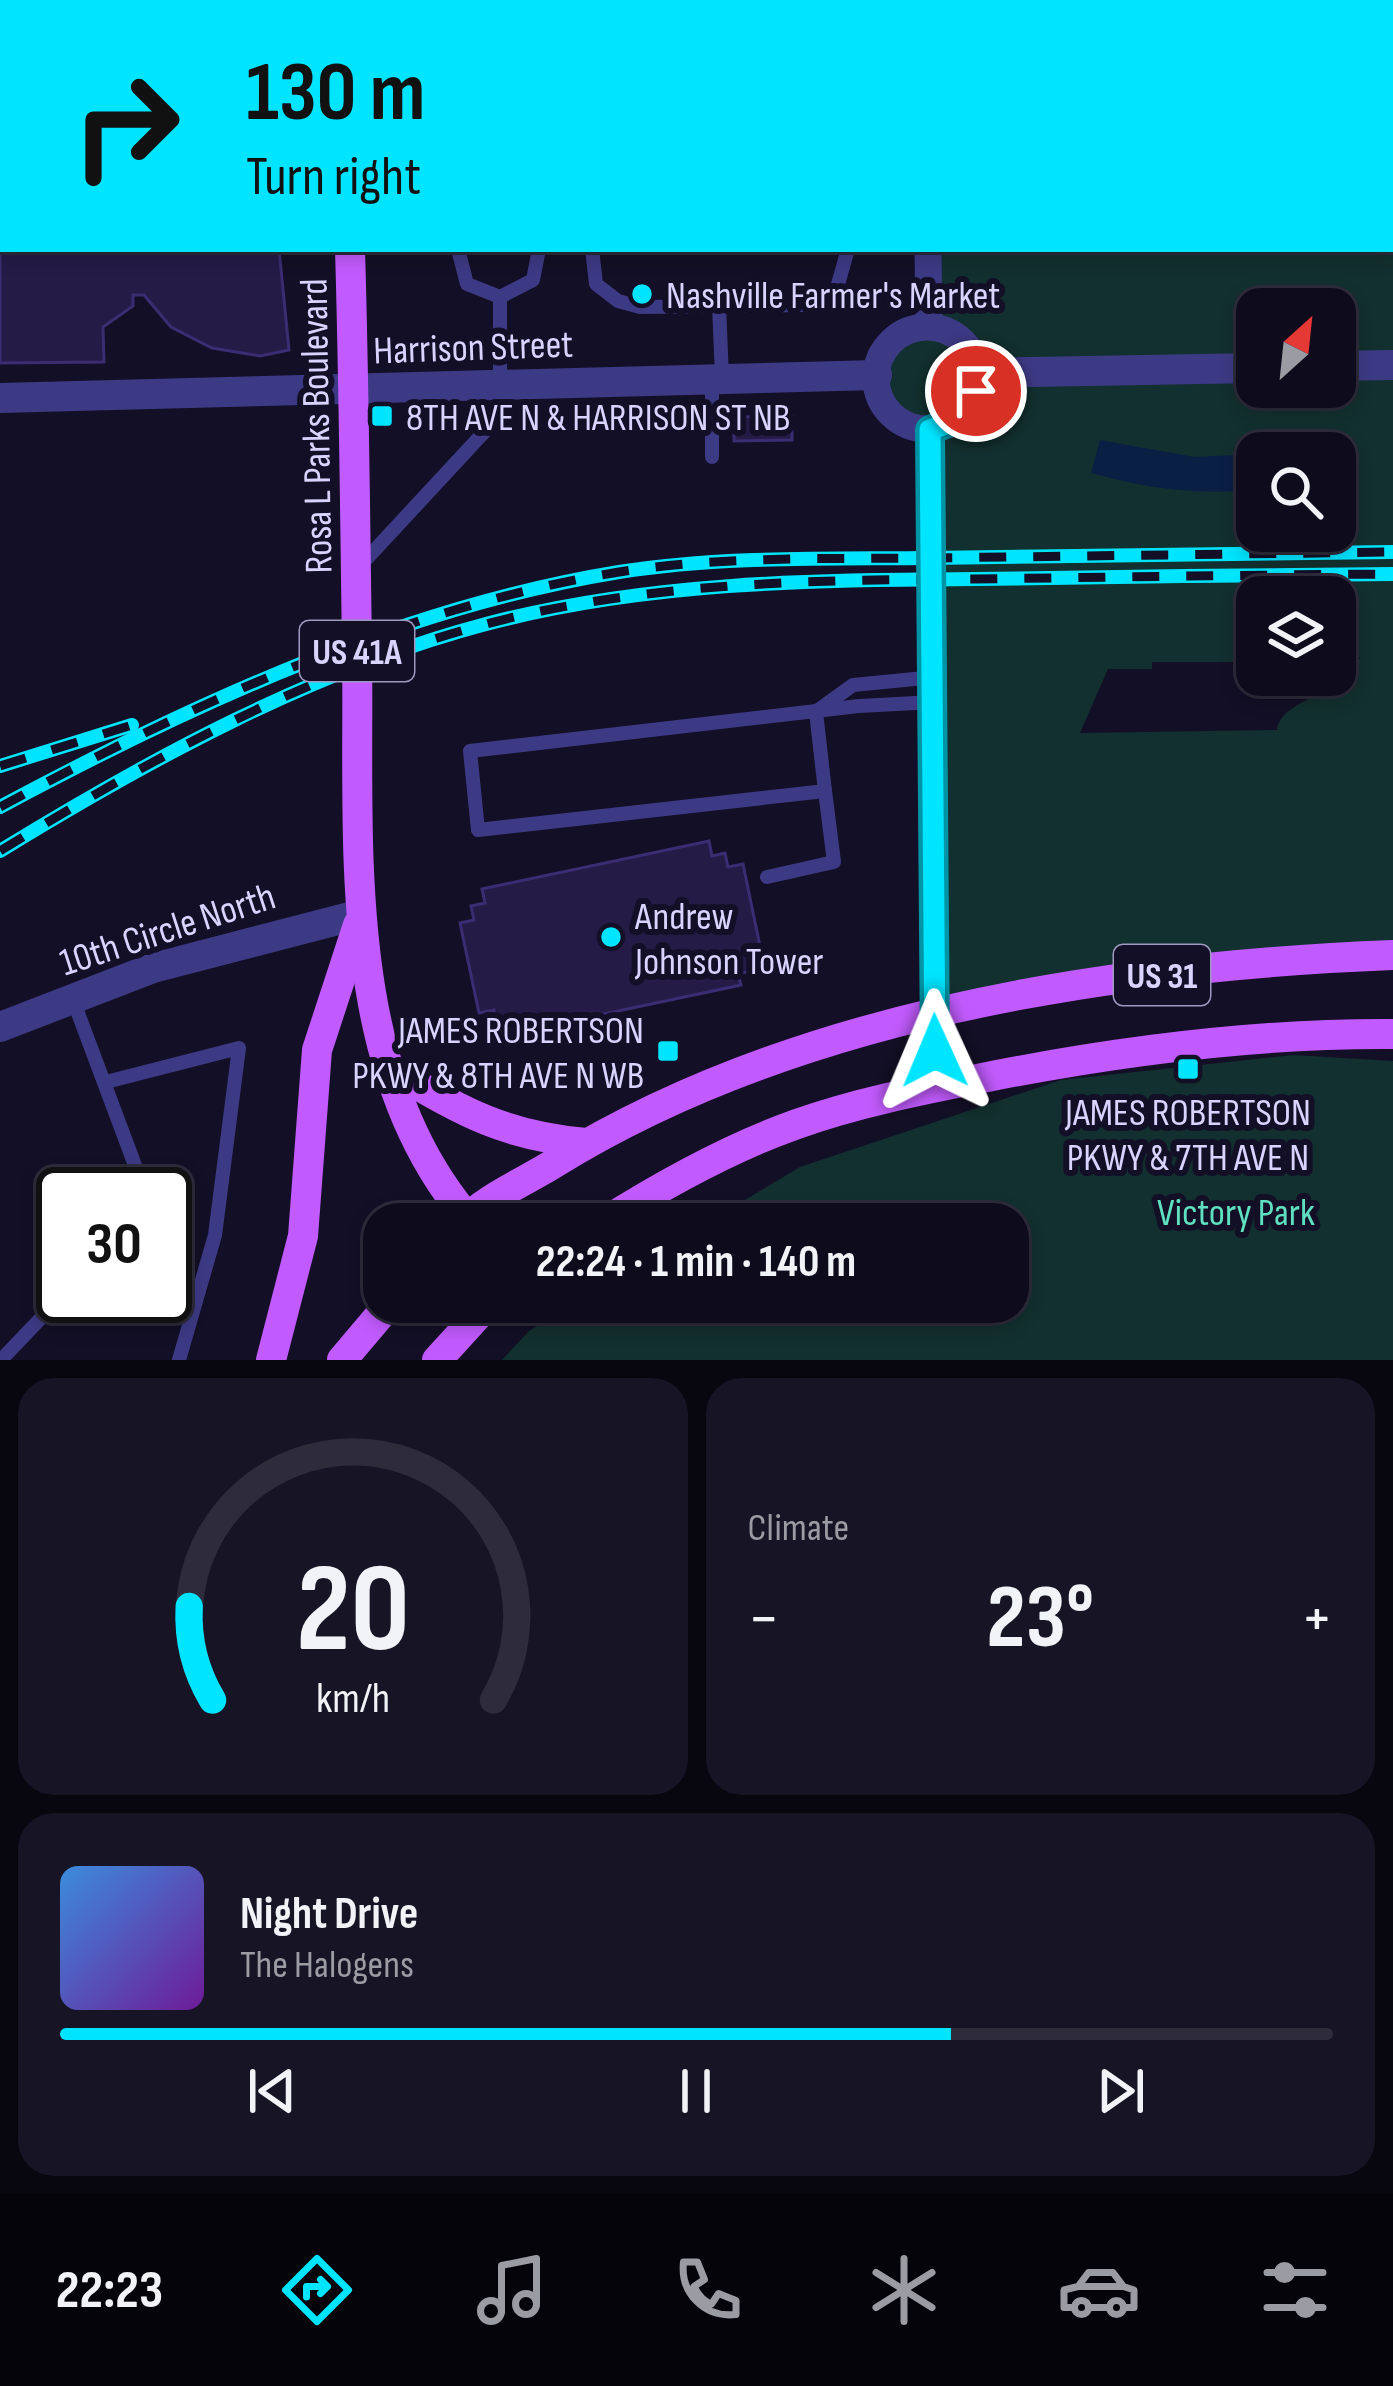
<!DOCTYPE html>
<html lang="en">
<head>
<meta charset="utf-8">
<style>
  body { margin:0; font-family:"Sofia Sans Condensed",sans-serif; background:#171425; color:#f1f3f6; height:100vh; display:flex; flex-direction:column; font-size:45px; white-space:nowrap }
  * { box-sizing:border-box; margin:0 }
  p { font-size:39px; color:#9b9ba3 }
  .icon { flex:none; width:66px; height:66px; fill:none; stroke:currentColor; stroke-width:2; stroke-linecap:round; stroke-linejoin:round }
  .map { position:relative; height:1360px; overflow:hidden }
  .side { display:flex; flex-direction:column; gap:18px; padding:18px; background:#08060f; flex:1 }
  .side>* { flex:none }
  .guide { position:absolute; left:0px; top:0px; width:1395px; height:252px; box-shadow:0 6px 18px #0003,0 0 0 3px #2e2b3b; background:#00e5ff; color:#111; overflow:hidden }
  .needle { width:78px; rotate:27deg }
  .controls { position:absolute; left:1236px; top:288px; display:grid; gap:24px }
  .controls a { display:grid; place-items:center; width:120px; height:120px; border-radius:24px; background:#0e0b1c; box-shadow:0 6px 18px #0003,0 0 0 3px #2e2b3b; font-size:60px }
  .speed { position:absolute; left:36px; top:1167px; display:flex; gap:24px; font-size:60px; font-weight:700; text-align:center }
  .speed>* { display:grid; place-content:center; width:156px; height:156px; border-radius:50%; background:#0e0b1c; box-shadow:0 6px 18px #0003,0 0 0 3px #2e2b3b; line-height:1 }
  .speed .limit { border:6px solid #111; border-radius:18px; background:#fff; color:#111 }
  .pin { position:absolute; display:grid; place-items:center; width:102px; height:102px; color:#fff; margin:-51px; border:6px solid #fff; border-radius:50%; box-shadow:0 3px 12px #0007 }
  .me { position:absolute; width:132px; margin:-66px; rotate:359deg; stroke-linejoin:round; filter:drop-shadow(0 0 9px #0008) }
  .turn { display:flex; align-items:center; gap:42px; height:252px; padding:0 48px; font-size:54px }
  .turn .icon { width:156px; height:156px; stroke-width:2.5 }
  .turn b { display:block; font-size:84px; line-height:102px }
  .big { font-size:90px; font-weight:700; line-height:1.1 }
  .side .card { flex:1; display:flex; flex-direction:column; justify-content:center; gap:18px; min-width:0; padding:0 42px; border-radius:36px; background:#171425 }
  .side .dial { align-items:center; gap:0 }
  .dial svg { height:312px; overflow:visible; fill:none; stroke:#2e2b3b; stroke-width:7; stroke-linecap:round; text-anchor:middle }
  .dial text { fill:#f1f3f6; stroke:none }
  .song { display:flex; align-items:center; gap:36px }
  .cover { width:144px; height:144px; border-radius:18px; background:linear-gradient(135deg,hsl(210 70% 55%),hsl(280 70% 35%)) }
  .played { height:12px; border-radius:6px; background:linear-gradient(90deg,#00e5ff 70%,#2e2b3b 70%) }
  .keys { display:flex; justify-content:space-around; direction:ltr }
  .heat { display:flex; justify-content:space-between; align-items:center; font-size:66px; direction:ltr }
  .side .tiles { flex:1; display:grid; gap:18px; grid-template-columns:1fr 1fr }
  .card:last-child { grid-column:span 2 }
  .trip { position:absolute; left:363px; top:1203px; width:666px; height:120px; border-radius:36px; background:#0e0b1c; box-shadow:0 6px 18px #0003,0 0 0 3px #2e2b3b; font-weight:700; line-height:120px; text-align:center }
  .tab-bar { display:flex; height:192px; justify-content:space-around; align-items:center; background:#06040b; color:#9b9ba3 }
  .tab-bar .icon { width:84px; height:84px }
  .tab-bar .on { color:#00e5ff }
  .tab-bar b { font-size:54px; color:#f1f3f6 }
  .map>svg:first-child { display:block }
</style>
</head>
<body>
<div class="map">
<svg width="1393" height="1360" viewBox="0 0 1393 1360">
  <rect width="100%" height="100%" fill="#130f26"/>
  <g fill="#12302f" fill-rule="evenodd">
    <path d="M923 0H1393V955L935 1015 922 430C856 412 864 337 929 325L928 249H1392V3ZM1257 309H1335V387H1257ZM1257 453H1335V531H1257ZM1257 597H1335V659L1360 657C1349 695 1281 697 1277 730L1080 733 1108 669H1152V662H1257Z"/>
    <path d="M1293 1055 1393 1061V1360H502L529 1331 576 1302H1008V1224H705L800 1167 1061 1080Z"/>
  </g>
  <path fill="#0a1f44" d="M1100 440 1194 457 1257 454V490C1198 495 1148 489 1091 473Z"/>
  <g fill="#241b47" stroke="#3b2d73" stroke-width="3">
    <path d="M0 0H267L3 3V249H279L289 350 260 356 212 348 171 327 144 295H133V306L103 327 104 362 0 363Z"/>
    <rect x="610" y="0" width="75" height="3"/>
    <rect x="748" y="0" width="72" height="3"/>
    <path d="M792 416V440L734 441V417Z"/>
    <path d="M709 841 712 856 725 853 728 867 743 864 761 951 748 954 752 971 738 974 741 985 514 1033 511 1019 497 1022 494 1010 479 1013 460 923 474 920 471 906 485 903 482 889Z"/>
  </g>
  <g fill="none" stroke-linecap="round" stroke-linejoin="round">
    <g stroke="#3d3a85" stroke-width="14">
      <path d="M456 0V3"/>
      <path d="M535 0V3"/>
      <path d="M590 0V3"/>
      <path d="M843 0V3"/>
      <path d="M458 249 467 284 500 297 533 280 539 249"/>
      <path d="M592 249 596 284 618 301 640 307 806 305 837 288 848 249"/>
      <path d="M719 305 722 378"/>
      <path d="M712 378V457"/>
      <path d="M359 567 500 415V297"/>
      <path d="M817 711 853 685 935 677"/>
      <path d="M816 712 825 791 478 830 470 751 859 706 934 702"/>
      <path d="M767 877 834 862 825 791"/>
      <path d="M72 997 139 1176V1194"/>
      <path d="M106 1082 239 1048 215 1235 179 1360"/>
      <path d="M1 1360 63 1295"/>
    </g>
    <g stroke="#3d3a85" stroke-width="27">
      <path d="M923 0V3"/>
      <path d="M928 249 929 326"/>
      <circle cx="927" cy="378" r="51"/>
      <path d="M930 430 936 1087"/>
    </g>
    <g stroke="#3d3a85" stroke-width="30">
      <path d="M1335 366 1393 365"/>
      <path d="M977 373 1257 368"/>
      <path d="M0 398 877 375"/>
      <path d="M0 1027 153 968 361 914"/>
    </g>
    <g stroke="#c25bff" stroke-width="30">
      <path d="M344 0V3"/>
      <path d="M350 249C354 382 355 516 357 649 360 839 337 1072 473 1224"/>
      <path d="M388 1068C462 1111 500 1135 586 1143"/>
      <path d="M461 1224C484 1199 524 1182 553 1164 795 1014 1112 966 1393 955"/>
      <path d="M601 1224C661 1186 729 1148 797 1124 859 1102 927 1089 992 1076 1125 1050 1258 1033 1393 1034"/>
      <path d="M271 1360 303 1236 317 1050 358 925"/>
      <path d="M342 1360 391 1302"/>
      <path d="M437 1360 490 1302"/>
    </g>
    <defs>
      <g id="rail">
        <path d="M0 766 132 725"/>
        <path d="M0 807C192 704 403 607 619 572 722 556 825 559 928 558 1083 556 1238 554 1393 552"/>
        <path d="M0 851C150 759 315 669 486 624 646 582 810 580 974 579 1114 577 1253 575 1393 574"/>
      </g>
    </defs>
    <use href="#rail" stroke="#00e5ff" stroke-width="14"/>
    <use href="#rail" stroke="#130f26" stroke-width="9" stroke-dasharray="27" stroke-linecap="butt"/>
  </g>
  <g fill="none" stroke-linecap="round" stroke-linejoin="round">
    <defs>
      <path id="route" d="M935 1051 930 430 958 419 976 391"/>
    </defs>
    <use href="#route" stroke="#0095a6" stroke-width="30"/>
    <use href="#route" stroke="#00e5ff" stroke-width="21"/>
  </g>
  <g fill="#00e5ff" stroke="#130f26" stroke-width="4.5">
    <circle cx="642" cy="294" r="12"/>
    <rect x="370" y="404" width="24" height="24" rx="6"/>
    <circle cx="611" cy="937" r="12"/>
    <rect x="656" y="1039" width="24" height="24" rx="6"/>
    <rect x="1176" y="1057" width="24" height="24" rx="6"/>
  </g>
  <g text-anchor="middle" stroke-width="12" stroke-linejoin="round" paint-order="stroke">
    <g fill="#130f26" stroke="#9e99be" stroke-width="3">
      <rect x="300" y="621" width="114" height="60" rx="9"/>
      <rect x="1114" y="945" width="96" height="60" rx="9"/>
    </g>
    <g font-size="36" font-weight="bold" fill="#d9d4ff">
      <text x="357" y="664">US 41A</text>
      <text x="1162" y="988">US 31</text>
    </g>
    <g font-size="39" fill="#d9d4ff" stroke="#130f26" text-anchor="start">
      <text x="666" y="308">Nashville Farmer's Market</text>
      <text x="406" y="430">8TH AVE N &amp; HARRISON ST NB</text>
      <text x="635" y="929">Andrew<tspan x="635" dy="45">Johnson Tower</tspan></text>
      <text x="644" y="1043" text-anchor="end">JAMES ROBERTSON<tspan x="644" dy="45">PKWY &amp; 8TH AVE N WB</tspan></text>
      <text x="1188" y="1125" text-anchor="middle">JAMES ROBERTSON<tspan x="1188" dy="45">PKWY &amp; 7TH AVE N</tspan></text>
    </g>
    <g font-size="39" fill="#d9d4ff" stroke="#130f26">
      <text transform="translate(473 346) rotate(-2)" y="14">Harrison Street</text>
      <text transform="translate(315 426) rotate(-91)" y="14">Rosa L Parks Boulevard</text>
      <text transform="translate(167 928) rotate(-18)" y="14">10th Circle North</text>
    </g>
    <g font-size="39" fill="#5fe0c0" stroke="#130f26">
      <text x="1236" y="1225">Victory Park</text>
    </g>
  </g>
</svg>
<div class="controls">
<a><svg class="needle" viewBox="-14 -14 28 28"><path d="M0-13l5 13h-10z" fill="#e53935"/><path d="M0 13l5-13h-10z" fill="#9b9ba3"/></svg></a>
<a><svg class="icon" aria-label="search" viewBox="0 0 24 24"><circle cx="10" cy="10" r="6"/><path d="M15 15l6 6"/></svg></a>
<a><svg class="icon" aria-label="layers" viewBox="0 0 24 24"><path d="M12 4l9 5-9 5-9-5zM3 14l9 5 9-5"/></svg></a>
</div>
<div class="speed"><div class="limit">30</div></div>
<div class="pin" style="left:976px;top:391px;background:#d93025"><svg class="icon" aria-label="arrive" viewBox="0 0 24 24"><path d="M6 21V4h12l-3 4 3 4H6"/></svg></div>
<svg class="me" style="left:935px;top:1051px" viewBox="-20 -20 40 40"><path d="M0-17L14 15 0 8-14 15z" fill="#00e5ff" stroke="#fff" stroke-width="4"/></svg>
<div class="trip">22:24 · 1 min · 140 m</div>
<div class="guide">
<div class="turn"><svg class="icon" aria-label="right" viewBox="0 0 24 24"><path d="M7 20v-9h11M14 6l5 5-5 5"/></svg><div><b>130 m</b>Turn right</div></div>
</div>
</div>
<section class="side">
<div class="tiles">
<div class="card dial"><svg viewBox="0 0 100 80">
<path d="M14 69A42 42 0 1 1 86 69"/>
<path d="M14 69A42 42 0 0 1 8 45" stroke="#00e5ff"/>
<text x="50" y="56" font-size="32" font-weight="700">20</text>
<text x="50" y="72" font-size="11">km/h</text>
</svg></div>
<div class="card"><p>Climate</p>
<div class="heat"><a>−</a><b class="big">23°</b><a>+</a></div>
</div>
<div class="card">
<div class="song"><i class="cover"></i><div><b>Night Drive</b><p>The Halogens</p></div></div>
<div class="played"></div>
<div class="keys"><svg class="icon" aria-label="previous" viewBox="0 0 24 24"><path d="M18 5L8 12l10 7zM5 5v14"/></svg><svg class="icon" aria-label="pause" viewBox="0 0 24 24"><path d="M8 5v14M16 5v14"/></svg><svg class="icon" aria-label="next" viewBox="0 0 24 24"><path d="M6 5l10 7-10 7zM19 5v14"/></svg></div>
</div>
</div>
</section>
<nav class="tab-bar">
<b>22:23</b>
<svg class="icon on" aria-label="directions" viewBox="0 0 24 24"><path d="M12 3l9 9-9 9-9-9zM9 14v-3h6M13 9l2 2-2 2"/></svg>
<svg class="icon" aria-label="music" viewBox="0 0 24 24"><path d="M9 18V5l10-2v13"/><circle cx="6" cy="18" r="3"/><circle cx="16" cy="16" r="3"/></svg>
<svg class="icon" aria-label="phone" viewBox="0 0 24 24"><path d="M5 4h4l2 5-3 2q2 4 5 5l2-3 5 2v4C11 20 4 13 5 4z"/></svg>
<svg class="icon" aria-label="climate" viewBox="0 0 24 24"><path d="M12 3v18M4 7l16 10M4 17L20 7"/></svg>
<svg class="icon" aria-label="car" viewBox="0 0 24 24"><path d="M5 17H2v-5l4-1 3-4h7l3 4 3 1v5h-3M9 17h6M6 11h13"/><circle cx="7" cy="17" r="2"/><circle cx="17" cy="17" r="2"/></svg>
<svg class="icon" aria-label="filters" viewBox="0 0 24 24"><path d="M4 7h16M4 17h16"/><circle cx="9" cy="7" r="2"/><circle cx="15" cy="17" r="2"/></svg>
</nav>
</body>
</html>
